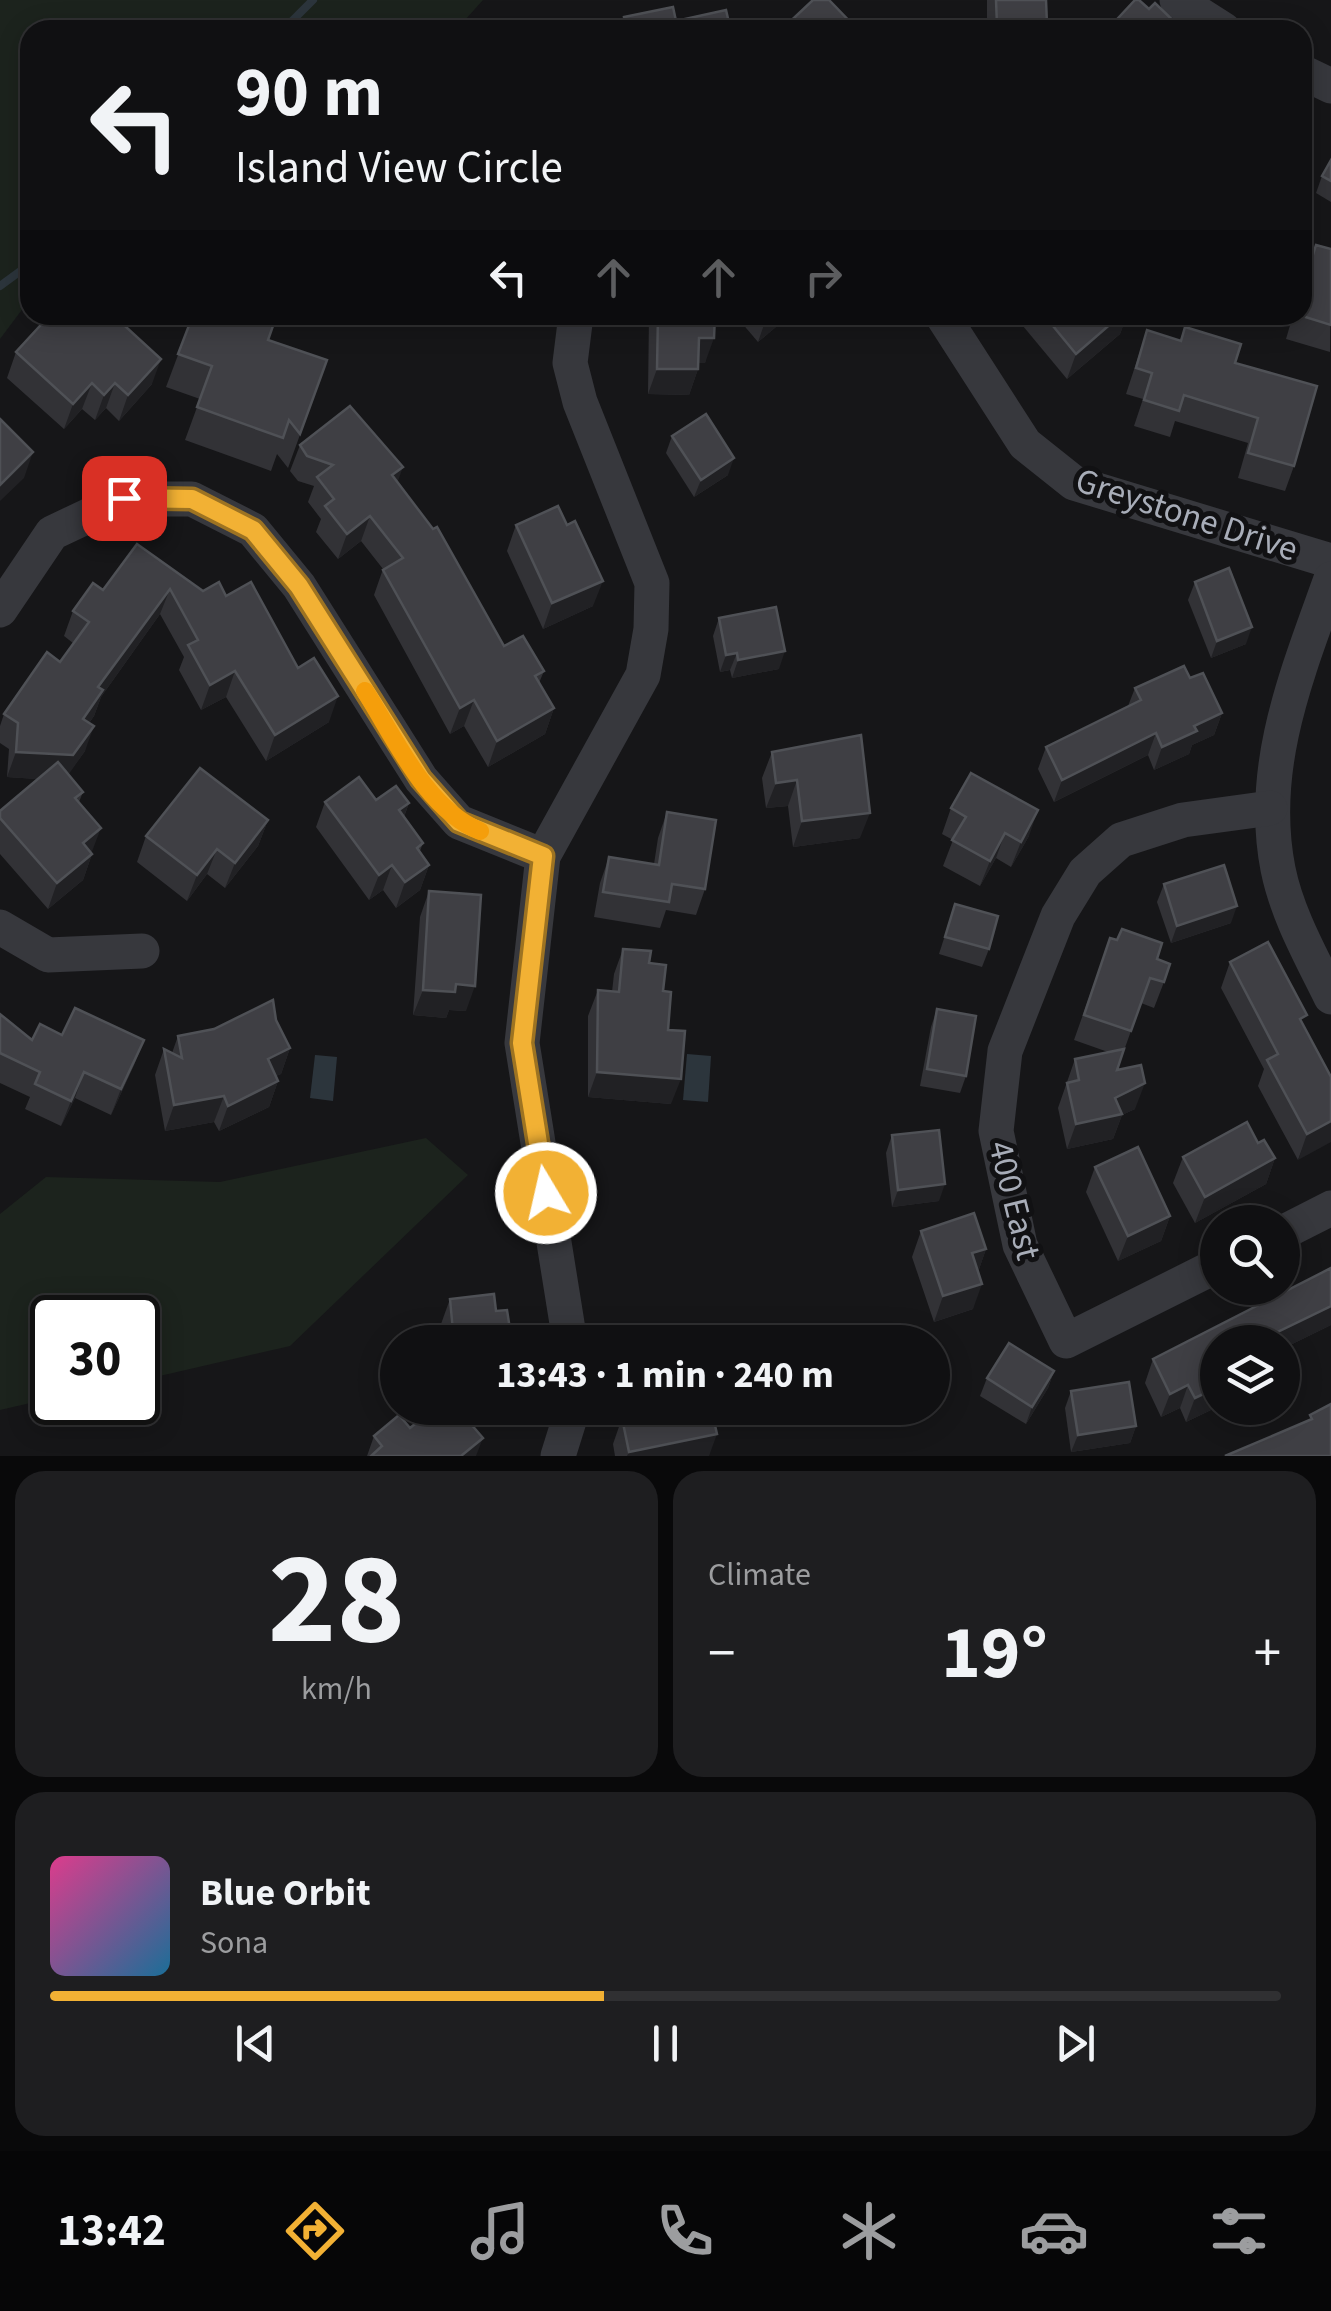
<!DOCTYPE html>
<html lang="en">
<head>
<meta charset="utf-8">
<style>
  body { margin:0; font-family:"Source Sans 3",sans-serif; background:#1e1e20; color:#f1f3f6; height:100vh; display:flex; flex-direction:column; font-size:38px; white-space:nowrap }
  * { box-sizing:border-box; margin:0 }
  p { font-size:32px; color:#9c9d9f }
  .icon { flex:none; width:55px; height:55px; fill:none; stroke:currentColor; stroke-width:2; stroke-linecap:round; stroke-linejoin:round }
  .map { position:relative; height:1456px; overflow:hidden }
  .details { display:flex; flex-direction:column; gap:15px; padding:15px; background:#09090a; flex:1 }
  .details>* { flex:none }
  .hud { position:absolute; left:20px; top:20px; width:1292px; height:305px; border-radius:30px; box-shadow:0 5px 25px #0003,0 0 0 2px #303032; background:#101012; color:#f1f3f6; overflow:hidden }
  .buttons { position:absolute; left:1200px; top:1205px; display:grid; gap:20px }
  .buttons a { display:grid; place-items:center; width:100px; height:100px; border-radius:50%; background:#101012; box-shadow:0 5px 25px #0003,0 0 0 2px #303032; font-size:50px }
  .speed { position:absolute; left:30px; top:1295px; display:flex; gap:20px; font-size:50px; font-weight:700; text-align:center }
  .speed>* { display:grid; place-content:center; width:130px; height:130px; border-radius:50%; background:#101012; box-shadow:0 5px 25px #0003,0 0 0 2px #303032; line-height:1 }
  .speed .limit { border:5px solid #111; border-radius:15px; background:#fff; color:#111 }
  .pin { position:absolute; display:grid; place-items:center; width:85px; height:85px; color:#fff; margin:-42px; border-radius:20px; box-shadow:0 5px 15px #0006 }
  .me { position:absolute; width:110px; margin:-55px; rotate:351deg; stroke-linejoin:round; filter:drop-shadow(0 0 8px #0008) }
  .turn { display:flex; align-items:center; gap:35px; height:210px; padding:0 50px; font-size:45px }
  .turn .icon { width:130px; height:130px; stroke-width:2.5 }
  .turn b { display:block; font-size:70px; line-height:85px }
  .lanes { display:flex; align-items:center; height:95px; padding:0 50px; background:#0003; justify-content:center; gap:50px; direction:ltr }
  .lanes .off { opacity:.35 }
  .big { font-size:75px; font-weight:700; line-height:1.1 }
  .details .widget { flex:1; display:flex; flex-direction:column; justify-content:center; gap:15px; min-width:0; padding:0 35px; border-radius:30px; background:#1e1e20 }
  .details .dial { align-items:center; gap:0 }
  .dial b { font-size:130px; line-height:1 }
  .song { display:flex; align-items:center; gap:30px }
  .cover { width:120px; height:120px; border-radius:15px; background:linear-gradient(135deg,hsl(330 70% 55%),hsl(200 70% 35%)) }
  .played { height:10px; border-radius:5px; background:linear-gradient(90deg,#f2b134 45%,#303032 45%) }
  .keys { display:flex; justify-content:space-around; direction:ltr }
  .heat { display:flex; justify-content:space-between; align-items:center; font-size:55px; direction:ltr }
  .details .tiles { flex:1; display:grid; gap:15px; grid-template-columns:1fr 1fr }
  .widget:last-child { grid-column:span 2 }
  .trip { position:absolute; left:380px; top:1325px; width:570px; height:100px; border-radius:50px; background:#101012; box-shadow:0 5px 25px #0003,0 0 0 2px #303032; font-weight:700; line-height:100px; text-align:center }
  .menu { display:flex; height:160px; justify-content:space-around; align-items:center; background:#060607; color:#9c9d9f }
  .menu .icon { width:70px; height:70px }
  .menu .active { color:#f2b134 }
  .menu b { font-size:45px; color:#f1f3f6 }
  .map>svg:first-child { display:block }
</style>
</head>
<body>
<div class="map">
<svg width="1331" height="1456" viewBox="0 0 1331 1456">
  <rect width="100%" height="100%" fill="#161618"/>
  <g fill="#1c231d">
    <path d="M0 0H483L456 30H30V299L0 339Z"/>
    <path d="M426 1138 468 1175 290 1346 138 1381V1318H52V1398L0 1410V1214L46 1177 220 1182Z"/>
  </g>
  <g fill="#2c353c">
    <path d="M687 1054 711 1056 708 1102 683 1100Z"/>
    <path d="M315 1055 337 1057 333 1101 310 1098Z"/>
  </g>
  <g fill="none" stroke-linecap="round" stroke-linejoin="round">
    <g stroke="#2c353c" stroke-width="8">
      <path d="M283 30 313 0"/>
      <path d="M0 286 30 264"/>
    </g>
    <g stroke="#37383d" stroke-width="35">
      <path d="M1177 0 1224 30"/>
      <path d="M1302 72 1331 86"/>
      <path d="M942 315 1025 444 1074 483 1331 561"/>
      <path d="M1331 579C1297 674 1258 767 1278 869 1287 914 1311 956 1331 997"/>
      <path d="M0 610 52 533 124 499H192L253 530 299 586 421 779 459 822 543 856"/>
      <path d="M0 927 48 955 142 951"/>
      <path d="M1282 1233 1331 1208"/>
      <path d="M1218 1265 1066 1341 1020 1245 996 1131 1005 1051 1058 916 1085 872 1121 840 1183 820 1270 808"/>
      <path d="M570 1342 522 1043 543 856 643 675 651 629 652 583 580 402 570 363 576 315"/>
      <path d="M558 1456 573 1408"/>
    </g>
  </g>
  <g fill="#323236">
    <path d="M987 0H1046L1047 24 1045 30H987Z"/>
    <path d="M624 17 676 21 750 30H619Z"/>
    <path d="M1331 160V202L1316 193 1322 176Z"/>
    <path d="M1316 245 1331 249 1330 352 1286 339 1293 315H1302V285Z"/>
    <path d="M193 315 327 360 288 468 277 454 271 471 185 440 200 399 166 387Z"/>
    <path d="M649 315H715L705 363H699L698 369 689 395 648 394Z"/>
    <path d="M735 315H790L758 342Z"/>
    <path d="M1020 315H1127L1120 334 1067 379 1018 320Z"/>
    <path d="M1185 327 1235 363 1294 466 1285 491 1238 478 1248 443 1175 421 1170 437 1134 426 1143 399 1126 394 1147 330 1180 340Z"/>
    <path d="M16 352 152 384 119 421 106 408 95 420 82 409 64 429 7 378Z"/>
    <path d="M672 436 728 475 694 497 666 453Z"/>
    <path d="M300 445 397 482 504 646 544 671 539 683 554 708 545 734 488 767 464 726 450 734 374 595 383 569 361 541 338 559 316 532 321 519 308 502 314 486 298 481 290 471Z"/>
    <path d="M516 525H567L593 606 543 629 507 551Z"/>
    <path d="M137 544 203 591 226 596 329 722 266 761 226 697 201 710 179 670 184 657 160 614 101 697 94 716 89 723 85 751 68 774 83 792 79 802 92 854 83 880 48 909 0 854V811L38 779 7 777 9 749 0 743V726L4 714 60 662 73 643 64 636 73 611 103 590Z"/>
    <path d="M1195 582 1246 644 1211 658 1188 600Z"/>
    <path d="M719 618 779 669 732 678 730 670 720 672 713 636Z"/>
    <path d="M1190 678 1222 713 1214 735 1192 745 1189 754 1154 770 1148 755 1054 802 1038 769 1046 747 1128 706 1135 688Z"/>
    <path d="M772 752 860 838 793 847 788 806 766 808 762 778Z"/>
    <path d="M376 800 409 803 404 817 423 843 420 851 429 865 420 890 396 908 383 890 369 900 316 827 325 802Z"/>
    <path d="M951 808 1029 836 1011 867 996 858 980 886 943 866 953 840 942 834Z"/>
    <path d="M667 812 705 889 696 915 666 910 660 928 594 917 600 883 609 857 654 864 658 838Z"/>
    <path d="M268 820 258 846 225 888 207 874 187 901 137 862 146 836Z"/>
    <path d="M1164 884 1231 923 1171 943 1157 902Z"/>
    <path d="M429 891 466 1011 449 1010 446 1018 413 1015 420 917Z"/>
    <path d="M955 904 989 949 982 967 939 954Z"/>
    <path d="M1110 938 1157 959 1164 982 1154 1008 1141 1003 1117 1070 1135 1109 1122 1115 1113 1139 1067 1149 1058 1108 1075 1059 1108 1052 1074 1040Z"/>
    <path d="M623 949 649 963 663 991 668 1030 671 1104 588 1097V1016L598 990 612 992 614 974Z"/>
    <path d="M1230 962 1303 1025 1331 1077 1298 1160 1258 1086 1264 1069 1221 988Z"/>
    <path d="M937 1009 966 1076 960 1093 920 1086 931 1027Z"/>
    <path d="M0 1014 32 1040 62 1035 144 1040 134 1065 111 1115 75 1098 61 1126 25 1109 30 1097 0 1083Z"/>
    <path d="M276 1020 290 1048 281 1074 276 1076 278 1081 269 1107 219 1131 214 1122 165 1131 155 1075 164 1049 172 1053 178 1036Z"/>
    <path d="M892 1135 939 1201 892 1207 886 1153Z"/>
    <path d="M1258 1143 1275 1158 1266 1184 1195 1223 1173 1183 1183 1157Z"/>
    <path d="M1095 1167 1170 1216 1161 1241 1118 1261 1086 1192Z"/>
    <path d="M921 1231 986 1249 978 1272 973 1309 934 1322 912 1257Z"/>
    <path d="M1331 1268V1325L1282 1349V1342H1218V1393L1211 1410 1186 1422 1180 1408 1161 1417 1145 1383 1153 1359Z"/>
    <path d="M450 1299 496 1311 512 1342H443L441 1324Z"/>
    <path d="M1054 1371 1048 1388 1026 1424 980 1396 987 1378Z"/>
    <path d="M1071 1391 1136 1426 1130 1443 1071 1452 1065 1408Z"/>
    <path d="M430 1408H518L513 1422 472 1426 476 1456H367L374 1436 410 1428 430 1411Z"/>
    <path d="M633 1408H711L709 1456H615L613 1444 622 1418 635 1416Z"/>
  </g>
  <g fill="#212124">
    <path d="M1047 24 1045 30H995L997 25Z"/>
    <path d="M769 315H790L758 342 767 316Z"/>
    <path d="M1121 315H1127L1120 334 1067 379 1076 354Z"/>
    <path d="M699 338H714L705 363H690Z"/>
    <path d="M161 359 152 384 119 421 128 395Z"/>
    <path d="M657 369H698L689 395 648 394Z"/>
    <path d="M92 383 82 409 64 429 73 404Z"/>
    <path d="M115 383 106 408 95 420 104 395Z"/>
    <path d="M33 452 24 478 0 501V485Z"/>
    <path d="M734 458 728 475 694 497 701 480Z"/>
    <path d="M403 467 394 492 392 475Z"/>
    <path d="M370 516 361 541 338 559 347 534Z"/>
    <path d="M603 581 593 606 543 629 552 603Z"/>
    <path d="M170 589 160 614 101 697 94 716 74 744 83 719 98 687Z"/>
    <path d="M1252 627 1246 644 1211 658 1217 641Z"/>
    <path d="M785 651 779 669 732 678 738 660Z"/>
    <path d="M737 653 730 670 720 672 726 655Z"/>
    <path d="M235 671 226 697 201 710 210 685Z"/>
    <path d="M338 696 329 722 266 761 275 735Z"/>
    <path d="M474 700 464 726 450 734 460 708Z"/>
    <path d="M554 708 545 734 488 767 497 741Z"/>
    <path d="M1222 713 1214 735 1192 745 1189 754 1154 770 1162 747 1194 726Z"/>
    <path d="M94 726 85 751 64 781 7 777 16 752Z"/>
    <path d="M1156 733 1148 755 1054 802 1062 780Z"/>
    <path d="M797 780 788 806 766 808 776 783Z"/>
    <path d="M409 803 399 829V810Z"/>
    <path d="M1038 810 1029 836 1011 867 1021 842Z"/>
    <path d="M870 813 860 838 793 847 802 821Z"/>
    <path d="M268 820 258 846 225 888 235 863Z"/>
    <path d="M101 828 91 854 83 843Z"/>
    <path d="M1005 833 996 858 980 886 990 861Z"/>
    <path d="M217 849 207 874 187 901 197 875Z"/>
    <path d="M92 854 83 880 48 909 57 883Z"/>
    <path d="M392 865 383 890 369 900 379 875Z"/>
    <path d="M429 865 420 890 396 908 405 882Z"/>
    <path d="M1237 906 1231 923 1171 943 1177 926Z"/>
    <path d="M456 984 475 986 466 1011 449 1010 446 1018 413 1015 423 990Z"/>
    <path d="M144 1040 134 1065 111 1115 121 1089Z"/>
    <path d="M290 1048 281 1074 258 1085 268 1059Z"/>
    <path d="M84 1072 75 1098 61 1126 71 1101Z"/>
    <path d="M597 1072 681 1079 671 1104 588 1097Z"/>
    <path d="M278 1081 269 1107 219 1131 228 1106Z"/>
    <path d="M1145 1083 1135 1109 1122 1115 1113 1139 1067 1149 1076 1124 1115 1098Z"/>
    <path d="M224 1096 214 1122 165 1131 174 1105Z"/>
    <path d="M1331 1121V1142L1298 1160 1307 1134Z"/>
    <path d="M1275 1158 1266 1184 1195 1223 1205 1197Z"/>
    <path d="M945 1184 939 1201 892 1207 898 1190Z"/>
    <path d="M1170 1216 1161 1241 1118 1261 1128 1236Z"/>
    <path d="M986 1249 977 1275 972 1253Z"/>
    <path d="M982 1284 973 1309 934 1322 943 1296Z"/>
    <path d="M1331 1306V1325L1282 1349V1342H1257Z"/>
    <path d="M1218 1370V1393L1211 1410 1186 1422 1195 1398 1213 1372Z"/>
    <path d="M1054 1371 1048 1388 1026 1424 1032 1407Z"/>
    <path d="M1188 1385 1180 1408 1161 1417 1170 1394Z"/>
    <path d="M452 1408H518L513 1422 444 1428Z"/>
    <path d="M1136 1426 1130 1443 1071 1452 1078 1435Z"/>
    <path d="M717 1434 709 1456H627L629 1452Z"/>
    <path d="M483 1438 476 1456H461Z"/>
  </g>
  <g fill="#3f3f44" stroke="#4f5156" stroke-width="2.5">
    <path d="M813 0H829L858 30H781Z"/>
    <path d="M996 0H1046L1047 24 997 25Z"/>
    <path d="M1135 0H1139L1149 9 1155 3 1183 30H1107Z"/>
    <path d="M673 7 676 21 726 10 730 27 748 23 750 30H626L624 17Z"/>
    <path d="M1302 118 1310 123 1302 133Z"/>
    <path d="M1331 160V181L1322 176Z"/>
    <path d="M1316 245 1331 249V325L1299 315H1302V290Z"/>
    <path d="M50 315H113L161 359 128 395 115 383 104 395 92 383 73 404 16 352Z"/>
    <path d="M193 315H252L274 323 268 340 327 360 300 434 289 420 283 438 197 407 212 366 178 354Z"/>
    <path d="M658 315H715L714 338H699L698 369H657Z"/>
    <path d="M1044 315H1121L1076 354Z"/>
    <path d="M1185 327 1241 344 1235 363 1317 386 1294 466 1248 453 1258 418 1184 395 1179 411 1144 400 1152 373 1136 368 1147 330 1181 341Z"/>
    <path d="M350 406 403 467 392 475 433 529 437 527 504 646 523 636 544 671 535 676 554 708 497 741 474 700 460 708 383 570 403 558 370 516 347 534 325 506 334 499 317 477 333 465 307 456 300 445Z"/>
    <path d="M706 414 734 458 701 480 672 436Z"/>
    <path d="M0 419 33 452 0 485Z"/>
    <path d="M558 506 567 525 575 521 603 581 552 603 516 525Z"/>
    <path d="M137 544 203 591 219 582 226 596 251 582 298 668 314 658 338 696 275 735 235 671 210 685 188 645 198 640 170 589 98 687 103 690 83 719 94 726 73 755 16 752 18 723 4 714 47 652 60 662 89 622 73 611 93 583 103 590Z"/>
    <path d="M1229 568 1252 627 1217 641 1195 582Z"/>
    <path d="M776 607 785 651 738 660 737 653 726 655 719 618Z"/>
    <path d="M1184 666 1190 678 1203 673 1222 713 1194 726 1197 731 1162 747 1156 733 1062 780 1046 747 1141 700 1135 688Z"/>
    <path d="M861 735 870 813 802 821 797 780 776 783 772 752Z"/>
    <path d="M58 762 83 792 75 798 101 828 83 843 92 854 57 883 0 818V811Z"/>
    <path d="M200 768 268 820 235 863 217 849 197 875 146 836Z"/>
    <path d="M971 773 1038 810 1021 842 1005 833 990 861 952 840 966 817 951 808Z"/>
    <path d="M359 777 376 800 396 786 409 803 399 810 423 843 417 848 429 865 405 882 392 865 379 875 325 802Z"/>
    <path d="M667 812 716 820 705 889 672 884 669 902 603 892 609 857 659 865Z"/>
    <path d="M1224 865 1237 906 1177 926 1164 884Z"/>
    <path d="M429 891 481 895 475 986 456 984 455 992 423 990Z"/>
    <path d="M955 904 998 916 989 949 945 937Z"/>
    <path d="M1122 929 1162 943 1157 959 1170 964 1164 982 1150 978 1131 1031 1084 1015 1110 938 1117 940Z"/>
    <path d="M1268 942 1307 1015 1300 1019 1331 1077V1121L1307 1134 1267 1060 1278 1054 1230 962Z"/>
    <path d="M623 949 651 951 649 963 666 965 663 991 671 992 668 1030 685 1031 681 1079 597 1072 598 990 619 992Z"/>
    <path d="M273 1000 276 1020 290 1048 268 1059 278 1081 228 1106 224 1096 174 1105 164 1049 182 1058 178 1036 214 1029Z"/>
    <path d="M75 1008 144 1040 121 1089 84 1072 71 1101 35 1084 40 1072 0 1053V1014L32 1040 40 1024 62 1035Z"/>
    <path d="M937 1009 976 1016 966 1076 927 1069Z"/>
    <path d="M1124 1049 1117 1070 1141 1065 1145 1083 1115 1098 1122 1114 1076 1124 1067 1083 1079 1080 1075 1059Z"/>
    <path d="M1247 1122 1258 1143 1264 1140 1275 1158 1205 1197 1183 1157Z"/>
    <path d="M939 1130 945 1184 898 1190 892 1135Z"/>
    <path d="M1138 1147 1170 1216 1128 1236 1095 1167Z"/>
    <path d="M974 1213 986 1249 972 1253 982 1284 943 1296 921 1231Z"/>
    <path d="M1331 1268V1306L1257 1342H1218V1370L1213 1372 1218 1381V1387L1195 1398 1188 1385 1170 1394 1153 1359Z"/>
    <path d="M494 1294 496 1311 507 1310 512 1342H454L450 1299Z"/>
    <path d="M1009 1343 1054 1371 1032 1407 987 1378Z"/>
    <path d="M1129 1382 1136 1426 1078 1435 1071 1391Z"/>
    <path d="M1331 1404V1456H1225L1312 1419 1310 1415Z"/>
    <path d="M435 1408H457L483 1438 461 1456H371L382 1446 374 1436 399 1415 410 1428Z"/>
    <path d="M647 1408H711L717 1434 629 1452 622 1418 648 1413Z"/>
  </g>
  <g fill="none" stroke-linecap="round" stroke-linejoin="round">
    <defs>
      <path id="route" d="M124 498 192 499 253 530 299 586 421 779 459 822 543 856 522 1043 546 1193"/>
    </defs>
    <use href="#route" stroke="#9d7322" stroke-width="25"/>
    <use href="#route" stroke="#f2b134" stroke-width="18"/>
    <path stroke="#f59e0b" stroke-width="18" d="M365 691C395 738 426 809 480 831"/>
  </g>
  <g text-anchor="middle" stroke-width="10" stroke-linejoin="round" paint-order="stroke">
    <g font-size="35" fill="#a8adb8" stroke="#111113">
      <text transform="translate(1187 514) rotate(18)" y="12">Greystone Drive</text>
      <text transform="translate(1015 1200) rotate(76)" y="12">400 East</text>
    </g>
  </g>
</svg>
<div class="buttons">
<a><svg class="icon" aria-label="search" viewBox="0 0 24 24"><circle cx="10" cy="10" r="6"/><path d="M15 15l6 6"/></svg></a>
<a><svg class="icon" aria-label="layers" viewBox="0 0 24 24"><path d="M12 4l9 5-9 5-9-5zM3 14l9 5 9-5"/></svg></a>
</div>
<div class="speed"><div class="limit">30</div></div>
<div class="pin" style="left:124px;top:498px;background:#d93025"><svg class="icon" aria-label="arrive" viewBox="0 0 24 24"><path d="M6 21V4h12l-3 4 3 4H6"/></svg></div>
<svg class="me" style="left:546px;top:1193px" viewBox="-20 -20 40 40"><circle r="17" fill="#f2b134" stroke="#fff" stroke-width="3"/><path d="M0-11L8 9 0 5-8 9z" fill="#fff"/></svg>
<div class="trip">13:43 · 1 min · 240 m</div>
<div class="hud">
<div class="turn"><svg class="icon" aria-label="left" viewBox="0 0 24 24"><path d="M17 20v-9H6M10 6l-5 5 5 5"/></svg><div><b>90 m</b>Island View Circle</div></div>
<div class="lanes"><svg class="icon" aria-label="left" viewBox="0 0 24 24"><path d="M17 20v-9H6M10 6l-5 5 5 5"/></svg><svg class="icon off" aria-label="ahead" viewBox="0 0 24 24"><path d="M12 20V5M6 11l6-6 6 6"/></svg><svg class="icon off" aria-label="ahead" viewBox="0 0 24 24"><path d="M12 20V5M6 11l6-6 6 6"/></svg><svg class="icon off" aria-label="right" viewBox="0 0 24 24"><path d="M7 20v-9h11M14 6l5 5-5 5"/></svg></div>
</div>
</div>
<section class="details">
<div class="tiles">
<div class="widget dial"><b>28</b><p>km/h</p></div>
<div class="widget"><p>Climate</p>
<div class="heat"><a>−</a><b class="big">19°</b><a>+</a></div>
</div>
<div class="widget">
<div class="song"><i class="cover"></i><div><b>Blue Orbit</b><p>Sona</p></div></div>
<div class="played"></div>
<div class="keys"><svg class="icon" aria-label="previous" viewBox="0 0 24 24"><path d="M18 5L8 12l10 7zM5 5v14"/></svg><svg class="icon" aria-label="pause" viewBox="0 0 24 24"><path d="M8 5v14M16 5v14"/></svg><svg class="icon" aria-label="next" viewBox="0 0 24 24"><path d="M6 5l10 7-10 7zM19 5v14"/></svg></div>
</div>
</div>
</section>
<nav class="menu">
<b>13:42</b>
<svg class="icon active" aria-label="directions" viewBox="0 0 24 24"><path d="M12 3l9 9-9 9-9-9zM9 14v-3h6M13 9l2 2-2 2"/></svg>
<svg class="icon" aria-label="music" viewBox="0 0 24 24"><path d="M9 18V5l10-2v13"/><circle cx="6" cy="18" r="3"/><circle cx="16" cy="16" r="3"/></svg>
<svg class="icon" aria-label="phone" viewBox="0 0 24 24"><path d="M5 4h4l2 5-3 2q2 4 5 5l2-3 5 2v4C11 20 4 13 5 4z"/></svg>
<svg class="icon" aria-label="climate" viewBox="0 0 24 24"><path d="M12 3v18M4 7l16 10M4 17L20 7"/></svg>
<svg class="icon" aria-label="car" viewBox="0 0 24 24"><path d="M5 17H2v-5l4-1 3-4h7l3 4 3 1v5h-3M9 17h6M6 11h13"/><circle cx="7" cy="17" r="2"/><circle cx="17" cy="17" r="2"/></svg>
<svg class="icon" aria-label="filters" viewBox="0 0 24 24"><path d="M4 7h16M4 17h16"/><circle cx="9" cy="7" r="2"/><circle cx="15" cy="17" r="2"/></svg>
</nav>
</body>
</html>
